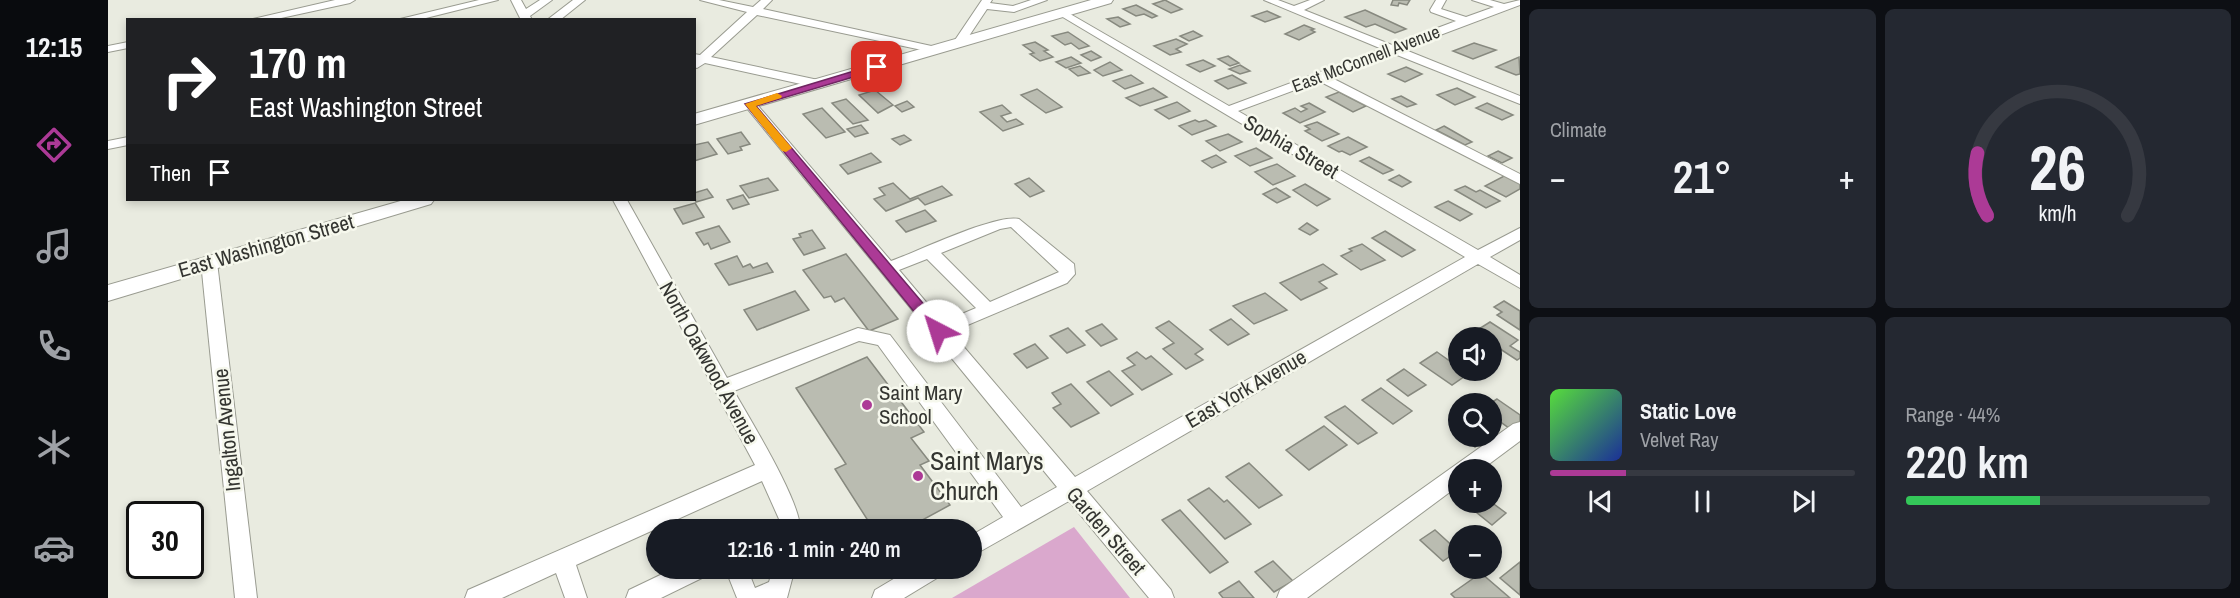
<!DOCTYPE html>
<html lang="en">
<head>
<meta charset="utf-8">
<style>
  body { margin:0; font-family:"Archivo Narrow",sans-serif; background:#242831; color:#f1f3f6; height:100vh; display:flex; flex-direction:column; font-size:22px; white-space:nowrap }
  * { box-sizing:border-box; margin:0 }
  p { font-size:20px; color:#9ea1a6 }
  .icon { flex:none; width:33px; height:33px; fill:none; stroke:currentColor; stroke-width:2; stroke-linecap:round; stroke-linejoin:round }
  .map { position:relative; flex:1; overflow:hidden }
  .side { display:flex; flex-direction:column; gap:9px; padding:9px; background:#0d0f14; width:720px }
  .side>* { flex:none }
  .banner { position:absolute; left:18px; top:18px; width:570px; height:183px; border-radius:0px; box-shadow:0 3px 9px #0003; background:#202124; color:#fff; overflow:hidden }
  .fabs { position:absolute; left:1340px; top:327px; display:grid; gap:12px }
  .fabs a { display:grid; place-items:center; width:54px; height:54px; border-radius:50%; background:#171b24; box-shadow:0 3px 9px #0003; font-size:30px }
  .speed { position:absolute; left:18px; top:501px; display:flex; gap:12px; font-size:30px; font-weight:700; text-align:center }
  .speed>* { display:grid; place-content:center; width:78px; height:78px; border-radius:50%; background:#171b24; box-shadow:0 3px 9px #0003; line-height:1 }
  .speed .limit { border:3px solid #111; border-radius:9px; background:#fff; color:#111 }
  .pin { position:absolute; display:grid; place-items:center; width:51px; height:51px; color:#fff; margin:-26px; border-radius:12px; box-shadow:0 3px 9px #0006 }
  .me { position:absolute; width:66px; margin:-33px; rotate:320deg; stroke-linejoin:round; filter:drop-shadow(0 0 4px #0008) }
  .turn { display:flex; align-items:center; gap:21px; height:126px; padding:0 24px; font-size:27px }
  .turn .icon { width:78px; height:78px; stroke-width:2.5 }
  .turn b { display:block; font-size:42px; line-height:51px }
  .then { display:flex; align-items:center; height:57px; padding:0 24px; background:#0003; gap:12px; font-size:22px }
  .big { font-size:45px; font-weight:600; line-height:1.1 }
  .side .tile { flex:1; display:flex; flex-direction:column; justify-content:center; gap:9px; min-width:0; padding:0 21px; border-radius:9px; background:#242831 }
  .side .dial { align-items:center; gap:0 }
  .dial svg { height:156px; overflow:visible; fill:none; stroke:#363941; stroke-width:7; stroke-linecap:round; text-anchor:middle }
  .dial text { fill:#f1f3f6; stroke:none }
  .song { display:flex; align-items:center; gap:18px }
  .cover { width:72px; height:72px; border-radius:9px; background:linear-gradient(135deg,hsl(110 70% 55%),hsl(230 70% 35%)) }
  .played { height:6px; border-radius:3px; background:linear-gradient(90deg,#ac3a96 25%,#363941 25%) }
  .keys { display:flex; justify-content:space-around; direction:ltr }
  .heat { display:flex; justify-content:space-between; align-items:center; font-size:33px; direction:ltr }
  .charge { height:9px; border-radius:4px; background:linear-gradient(90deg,#34c759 44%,#363941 0) }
  .side .tiles { flex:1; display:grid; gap:9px; grid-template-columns:repeat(2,1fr) }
  .trip { position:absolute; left:538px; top:519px; width:336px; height:60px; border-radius:30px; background:#171b24; box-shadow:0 3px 9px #0003; font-weight:600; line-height:60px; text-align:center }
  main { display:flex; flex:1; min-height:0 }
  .menu { display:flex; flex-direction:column; width:108px; justify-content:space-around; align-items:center; background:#090b0e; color:#9ea1a6 }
  .menu .icon { width:42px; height:42px }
  .menu .current { color:#ac3a96 }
  .menu b { font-size:27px; color:#f1f3f6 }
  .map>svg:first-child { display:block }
</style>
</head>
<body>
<main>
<nav class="menu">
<b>12:15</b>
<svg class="icon current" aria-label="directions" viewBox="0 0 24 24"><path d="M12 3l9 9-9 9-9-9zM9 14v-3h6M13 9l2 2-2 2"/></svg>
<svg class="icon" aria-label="music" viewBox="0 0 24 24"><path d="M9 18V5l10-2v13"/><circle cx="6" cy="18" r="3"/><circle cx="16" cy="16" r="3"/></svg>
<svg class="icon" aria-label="phone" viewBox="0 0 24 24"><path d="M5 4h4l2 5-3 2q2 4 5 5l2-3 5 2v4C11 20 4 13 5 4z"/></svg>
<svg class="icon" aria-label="climate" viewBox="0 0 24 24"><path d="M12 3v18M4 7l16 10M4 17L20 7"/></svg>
<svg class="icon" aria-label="car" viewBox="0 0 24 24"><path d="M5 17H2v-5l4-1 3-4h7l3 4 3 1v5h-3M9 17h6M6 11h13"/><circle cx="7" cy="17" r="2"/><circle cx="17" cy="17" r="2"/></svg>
</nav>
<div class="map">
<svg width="1412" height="598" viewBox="0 0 1412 598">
  <rect width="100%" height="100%" fill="#e9ebe0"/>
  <path fill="#daa8cd" d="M966 527 1022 598H844Z"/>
  <g fill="#babcb1" stroke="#87897f" stroke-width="1.5">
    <path d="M1057 0 1074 9 1063 13 1045 4Z"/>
    <path d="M1285 0H1302L1299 5 1291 3 1290 6 1283 5Z"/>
    <path d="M1028 5 1049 16 1044 18 1036 14 1028 16 1015 9Z"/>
    <path d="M1257 10 1298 29 1287 33 1267 24 1258 27 1237 17Z"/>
    <path d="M1159 11 1172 17 1157 22 1144 16Z"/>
    <path d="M1010 17 1022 24 1012 27 999 19Z"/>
    <path d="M1196 25 1206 29 1203 30 1207 32 1191 40 1177 34Z"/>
    <path d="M1085 31 1094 36 1081 41 1072 36Z"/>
    <path d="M960 32 981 46 971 49 963 43 957 45 944 36Z"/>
    <path d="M1068 39 1079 44 1068 49 1073 52 1062 55 1046 46Z"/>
    <path d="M927 42 940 50 936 51 945 57 932 61 922 54 926 53 915 45Z"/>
    <path d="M1366 43 1388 50 1365 59 1345 51Z"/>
    <path d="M983 51 993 57 983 61 973 55Z"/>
    <path d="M1120 56 1131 63 1122 66 1110 59Z"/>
    <path d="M963 57 973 63 958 68 948 62Z"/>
    <path d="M1411 57 1412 74 1408 75 1388 67Z"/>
    <path d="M1095 60 1107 66 1092 72 1079 65Z"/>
    <path d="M1002 62 1014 70 995 76 986 70Z"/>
    <path d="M1132 65 1142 71 1132 74 1121 69Z"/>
    <path d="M972 66 982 73 970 76 961 69Z"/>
    <path d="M1298 67 1314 74 1297 82 1280 74Z"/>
    <path d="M1023 75 1035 83 1017 89 1005 81Z"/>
    <path d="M1124 75 1138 83 1120 89 1107 81Z"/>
    <path d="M1045 88 1059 97 1032 106 1018 98Z"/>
    <path d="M1349 88 1367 97 1347 105 1329 95Z"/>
    <path d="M929 89 954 107 938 113 913 95Z"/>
    <path d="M767 90 785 105 770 113 751 95Z"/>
    <path d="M1231 92 1258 106 1245 112 1218 97Z"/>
    <path d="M1293 96 1308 104 1299 107 1284 99Z"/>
    <path d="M738 99 760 120 745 124 724 103Z"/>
    <path d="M799 101 806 107 794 112 787 106Z"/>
    <path d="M1069 102 1082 111 1061 119 1047 110Z"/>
    <path d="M1201 103 1217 112 1192 123 1175 113 1187 108 1193 112 1199 109 1193 106Z"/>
    <path d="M1379 103 1405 115 1394 120 1368 108Z"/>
    <path d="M894 105 903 113 893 116 899 122 908 119 915 124 895 131 872 112Z"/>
    <path d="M714 108 737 132 718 138 695 114Z"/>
    <path d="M1087 120 1091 122 1098 120 1108 126 1084 135 1071 126Z"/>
    <path d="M1209 122 1231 134 1214 141 1197 131 1202 129 1197 126Z"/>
    <path d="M753 125 760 133 747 137 739 129Z"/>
    <path d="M1336 126 1364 142 1357 145 1328 130Z"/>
    <path d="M633 132 642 144 632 147 634 150 620 154 609 139Z"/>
    <path d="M1120 134 1134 142 1112 151 1098 141Z"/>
    <path d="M796 135 803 140 792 145 784 139Z"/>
    <path d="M1240 137 1259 147 1242 155 1234 151 1231 152 1220 146Z"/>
    <path d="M600 142 609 154 586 161V145Z"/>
    <path d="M1148 148 1164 158 1142 166 1127 156Z"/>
    <path d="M1390 151 1404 158 1394 163 1380 156Z"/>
    <path d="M763 153 773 162 740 174 732 165Z"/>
    <path d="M1108 155 1118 162 1104 168 1094 161Z"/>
    <path d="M1261 157 1285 170 1275 174 1252 161Z"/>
    <path d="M1169 164 1187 176 1165 185 1147 172Z"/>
    <path d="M1291 175 1303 182 1294 187 1281 180Z"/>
    <path d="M1398 175 1412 182V189L1398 197 1377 186Z"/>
    <path d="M660 178 670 190 641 198 632 186Z"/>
    <path d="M921 178 936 191 922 197 907 184Z"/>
    <path d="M785 183 802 199 834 186 844 195 817 205 810 198 778 211 766 199 777 195 771 188Z"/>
    <path d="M1197 184 1222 199 1209 206 1185 190Z"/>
    <path d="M1357 186 1368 192 1372 190 1392 201 1378 208 1347 190Z"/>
    <path d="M1168 188 1182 197 1169 203 1155 194Z"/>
    <path d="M599 189 605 197 588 202 586 193Z"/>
    <path d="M635 195 641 204 625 209 619 200Z"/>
    <path d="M1340 201 1364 214 1352 221 1327 207Z"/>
    <path d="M587 203 596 217 575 224 566 209Z"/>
    <path d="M817 210 828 221 798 232 788 221Z"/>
    <path d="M1199 223 1210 230 1202 235 1191 229Z"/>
    <path d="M611 226 622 242 603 249 600 243 596 245 588 233Z"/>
    <path d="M704 230 717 248 696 255 685 239 693 237 691 234Z"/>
    <path d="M1277 231 1307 250 1294 257 1264 238Z"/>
    <path d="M1254 244 1277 260 1253 270 1233 256 1244 251 1241 249Z"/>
    <path d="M738 254 790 319 761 331 736 298 727 302 723 296 716 298 695 270Z"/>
    <path d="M629 256 635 267 642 264 645 268 659 263 665 272 621 285 607 264Z"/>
    <path d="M1215 264 1229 274 1211 282 1219 288 1193 300 1172 283Z"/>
    <path d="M687 291 701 310 649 330 636 310Z"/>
    <path d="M1157 293 1179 310 1146 324 1125 306Z"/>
    <path d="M1396 301 1412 311V330L1389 315 1394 312 1386 307Z"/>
    <path d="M1123 319 1141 334 1120 345 1102 330Z"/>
    <path d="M1061 321 1095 349 1087 354 1095 360 1078 369 1055 349 1066 343 1048 328Z"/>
    <path d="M1382 322 1410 340 1402 346 1412 352V358L1409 360 1383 343V338H1374L1366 332Z"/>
    <path d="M994 324 1009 339 993 346 978 331Z"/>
    <path d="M960 328 977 345 959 353 942 336Z"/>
    <path d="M927 344 940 358 919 368 906 354Z"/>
    <path d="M1029 352 1038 359 1043 356 1064 374 1034 390 1014 371 1027 365 1019 358Z"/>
    <path d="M1329 352 1350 367V370L1360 374 1344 385 1312 363Z"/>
    <path d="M759 357 816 432 803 438 821 461 812 465 842 505 796 530H766L727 469 738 464 688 388Z"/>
    <path d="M1296 369 1318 385 1300 396 1279 380Z"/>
    <path d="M1001 371 1025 394 1003 406 979 382Z"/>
    <path d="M963 384 991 413 963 427 945 408 953 404 944 393Z"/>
    <path d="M1273 388 1304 411 1285 424 1254 400Z"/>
    <path d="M1389 399 1412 415V422L1401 428 1383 415V404H1381Z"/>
    <path d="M1237 406 1269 433 1250 444 1217 417Z"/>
    <path d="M1216 426 1239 445 1201 470 1178 450Z"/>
    <path d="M1352 436H1373L1377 439 1367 447Z"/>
    <path d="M1141 463 1174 495 1151 508 1118 477Z"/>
    <path d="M1101 488 1116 502 1119 500 1143 524 1117 539 1080 500Z"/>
    <path d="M1360 502H1383L1398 513 1384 525 1358 504Z"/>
    <path d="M1072 510 1120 562 1102 573 1054 520Z"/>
    <path d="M1327 530 1350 551 1335 561 1312 540Z"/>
    <path d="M1165 561 1185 581 1166 592 1147 572Z"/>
    <path d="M1412 562V595L1392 578Z"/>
    <path d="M1373 573 1402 598H1347L1343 594Z"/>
    <path d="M1131 581 1146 598H1115L1111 593Z"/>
  </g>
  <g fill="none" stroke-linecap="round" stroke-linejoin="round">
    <defs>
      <g id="minor">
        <path d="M227 0H247L242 3 164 20H141Z"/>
        <path d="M371 0H390L310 20H288Z"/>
        <path d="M403 0H413L418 9 432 0H444L422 16 424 20H413Z"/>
        <path d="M465 0H477L452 20H439Z"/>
        <path d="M592 0H611L645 7 653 0H664L655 9 828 47 834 50 828 53 649 15 603 57 715 81V87L711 88 597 63 589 68 586 67V54L592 55 639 12Z"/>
        <path d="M874 0H884L882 3 905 6 923 0H939L906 12 879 9 855 45H847L845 43Z"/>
        <path d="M1156 0H1170L1186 6 1202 0H1216L1196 10 1284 45 1348 21 1323 12 1322 10 1328 0H1338L1333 9 1358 17 1386 7 1364 0H1382L1396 4 1412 0V5L1295 49 1412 96V104L1284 53 1222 77 1412 174V184L1211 81 1130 111 1370 250 1412 228V240L1382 257 1412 275V288L1370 264 979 491 1063 590 1066 598H1041L961 501 864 556V535L895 517 770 345 751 341 626 391C641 418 694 503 692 530H670L671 519 654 481 468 565 479 598H457L448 573 394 598H357L360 590 647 465 505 200H519L619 378 750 328 782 335 913 507 949 487 638 107 636 104 638 101H646L783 261C808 252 889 213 911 219L966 264 967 274 959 283 843 332 967 477 1357 257 948 13 953 10 957 11 1121 106 1274 49ZM903 227 951 272 882 302 833 253 892 229ZM819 259 868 308 835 322 791 270Z"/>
        <path d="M20 42V48L0 52V46Z"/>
        <path d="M20 137V145L0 149V141Z"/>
        <path d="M101 257 107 258 109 262 149 598H127L93 262 95 258Z"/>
        <path d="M1412 422V441L1373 470H1350V486L1199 598H1169L1172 590 1405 424Z"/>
        <path d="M567 568H603L600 575 553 598H518L521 590Z"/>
        <path d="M617 568H639L647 588 661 582 665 568H687L679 598H629Z"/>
        <path d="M804 568H837L834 575 796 598H764L767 590Z"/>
      </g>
      <g id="major">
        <path d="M983 0H1005L1003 3 586 125V114Z"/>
        <path d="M296 200H326L323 204 0 301V285Z"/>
      </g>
    </defs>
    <use href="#minor" stroke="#999b90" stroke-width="2"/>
    <use href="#major" stroke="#999b90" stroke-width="2"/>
    <use href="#minor" fill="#fff" fill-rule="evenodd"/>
    <use href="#major" fill="#fff" fill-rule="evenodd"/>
  </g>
  <path fill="#ac3a96" stroke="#702662" stroke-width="1.5" d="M769 64 774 67 772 69 648 106 835 327 837 331 830 337 825 335 637 104Z"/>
  <path fill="#f59e0b" d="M669 93 674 96 673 98 648 106 684 148 678 152 674 151 637 104Z"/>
  <g fill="#ac3a96" stroke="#f6f8ed" stroke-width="2">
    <circle cx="759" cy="405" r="6"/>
    <circle cx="810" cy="476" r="6"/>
  </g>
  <g text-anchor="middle" stroke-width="5" stroke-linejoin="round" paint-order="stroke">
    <g font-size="18" fill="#343531" stroke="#f6f8ed">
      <text transform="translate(1258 59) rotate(-21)" y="6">East McConnell Avenue</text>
    </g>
    <g font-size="21" fill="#343531" stroke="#f6f8ed">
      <text transform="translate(1183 147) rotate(30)" y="7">Sophia Street</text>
      <text transform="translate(158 246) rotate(-16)" y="7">East Washington Street</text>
      <text transform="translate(601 363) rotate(61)" y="7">North Oakwood Avenue</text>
      <text transform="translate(1138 389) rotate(-30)" y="7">East York Avenue</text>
      <text transform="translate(119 430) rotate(-96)" y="7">Ingalton Avenue</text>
      <text transform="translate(998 531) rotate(49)" y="7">Garden Street</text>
    </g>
    <g font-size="21" fill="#343531" stroke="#f6f8ed" text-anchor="start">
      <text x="771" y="400">Saint Mary<tspan x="771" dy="24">School</tspan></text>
    </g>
    <g font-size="26" fill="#343531" stroke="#f6f8ed" text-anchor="start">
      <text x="822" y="470">Saint Marys<tspan x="822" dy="30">Church</tspan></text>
    </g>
  </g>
</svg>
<div class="fabs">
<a><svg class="icon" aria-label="sound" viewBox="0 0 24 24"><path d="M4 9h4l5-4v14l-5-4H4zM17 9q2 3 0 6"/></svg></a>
<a><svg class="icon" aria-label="search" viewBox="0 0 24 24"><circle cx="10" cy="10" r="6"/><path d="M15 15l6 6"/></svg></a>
<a>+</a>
<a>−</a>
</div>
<div class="speed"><div class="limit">30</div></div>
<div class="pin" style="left:769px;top:67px;background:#d93025"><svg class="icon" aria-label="arrive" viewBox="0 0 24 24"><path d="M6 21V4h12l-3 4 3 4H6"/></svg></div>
<svg class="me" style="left:830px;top:331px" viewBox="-20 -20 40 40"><circle r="19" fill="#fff"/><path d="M0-13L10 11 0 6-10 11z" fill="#ac3a96"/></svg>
<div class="trip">12:16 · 1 min · 240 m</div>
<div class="banner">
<div class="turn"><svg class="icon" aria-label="right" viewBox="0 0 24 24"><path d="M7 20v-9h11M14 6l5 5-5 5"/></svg><div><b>170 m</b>East Washington Street</div></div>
<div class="then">Then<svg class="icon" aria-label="arrive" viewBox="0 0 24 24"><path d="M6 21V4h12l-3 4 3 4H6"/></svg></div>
</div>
</div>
<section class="side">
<div class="tiles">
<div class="tile"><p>Climate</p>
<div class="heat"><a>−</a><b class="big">21°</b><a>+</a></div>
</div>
<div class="tile dial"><svg viewBox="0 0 100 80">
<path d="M14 69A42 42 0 1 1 86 69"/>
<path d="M14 69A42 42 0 0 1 9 37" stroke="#ac3a96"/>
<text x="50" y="56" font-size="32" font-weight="700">26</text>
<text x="50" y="72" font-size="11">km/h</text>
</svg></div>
<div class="tile">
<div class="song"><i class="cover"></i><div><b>Static Love</b><p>Velvet Ray</p></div></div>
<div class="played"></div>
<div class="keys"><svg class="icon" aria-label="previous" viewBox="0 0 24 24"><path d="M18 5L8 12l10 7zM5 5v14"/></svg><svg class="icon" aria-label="pause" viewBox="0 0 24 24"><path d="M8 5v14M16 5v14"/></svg><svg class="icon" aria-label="next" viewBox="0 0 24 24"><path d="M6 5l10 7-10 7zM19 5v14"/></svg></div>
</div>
<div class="tile"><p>Range · 44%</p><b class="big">220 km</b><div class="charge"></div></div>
</div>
</section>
</main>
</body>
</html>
